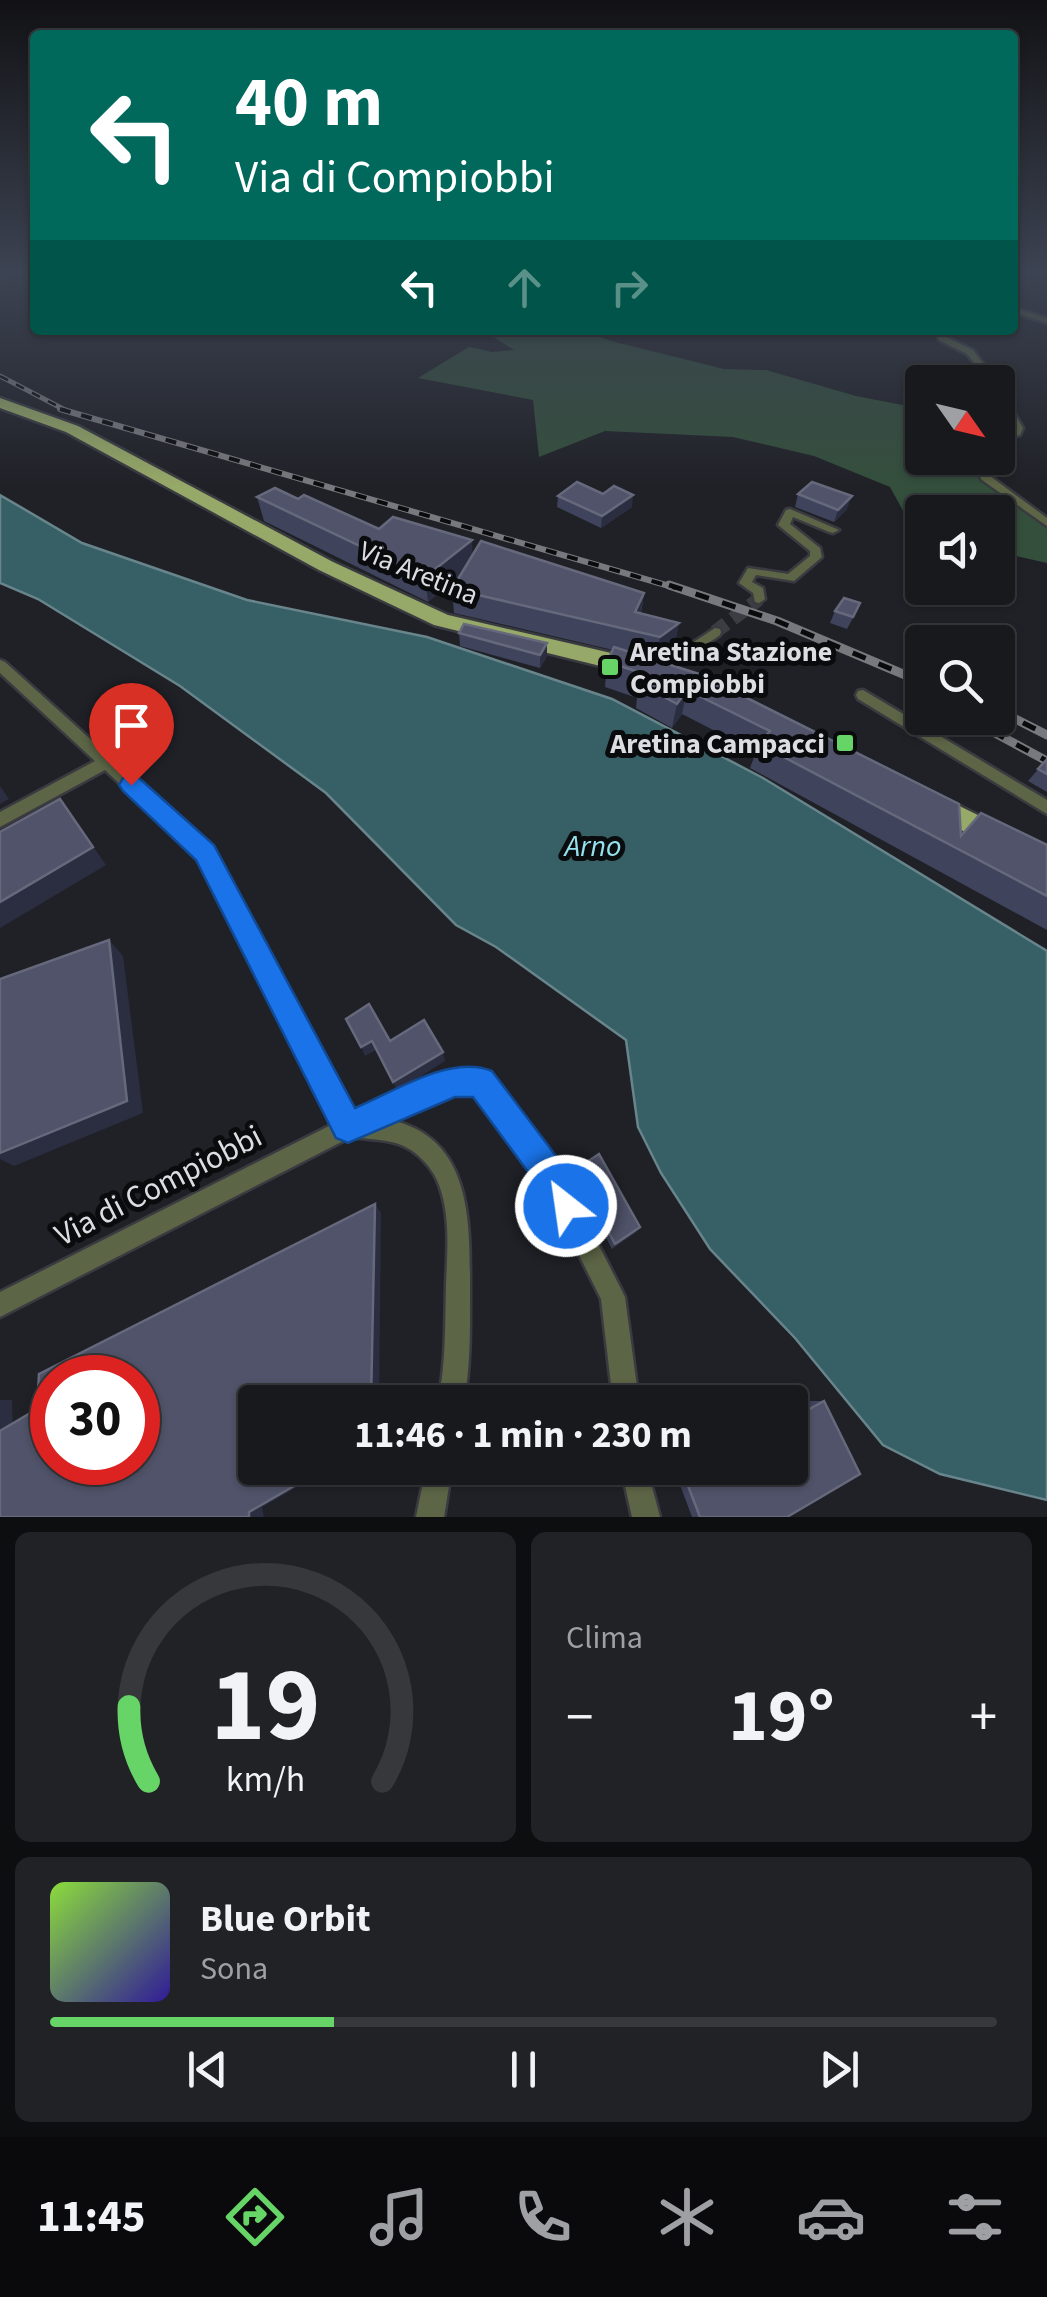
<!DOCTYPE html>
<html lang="it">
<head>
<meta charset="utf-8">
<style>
  body { margin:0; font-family:"Source Sans 3",sans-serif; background:#212226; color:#f1f3f6; height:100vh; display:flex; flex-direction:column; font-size:38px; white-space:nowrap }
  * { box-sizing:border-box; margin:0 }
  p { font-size:32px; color:#9fa0a4 }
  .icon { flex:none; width:55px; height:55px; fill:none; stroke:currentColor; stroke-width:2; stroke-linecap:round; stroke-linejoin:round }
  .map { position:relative; height:1517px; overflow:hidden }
  .details { display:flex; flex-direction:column; gap:15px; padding:15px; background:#0d0e10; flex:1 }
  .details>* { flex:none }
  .guide { position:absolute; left:30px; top:30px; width:988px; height:305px; border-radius:10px; box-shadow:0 2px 8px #0004,0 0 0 2px #36383b; background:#00695c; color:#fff; overflow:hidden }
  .needle { width:65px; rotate:124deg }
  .tools { position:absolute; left:905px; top:365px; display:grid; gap:20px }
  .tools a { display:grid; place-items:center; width:110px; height:110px; border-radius:10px; background:#18191d; box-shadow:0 2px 8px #0004,0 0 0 2px #36383b; font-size:50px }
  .speed { position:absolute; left:30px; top:1355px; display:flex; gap:20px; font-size:50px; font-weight:700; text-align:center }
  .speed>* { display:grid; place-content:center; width:130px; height:130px; border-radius:50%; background:#18191d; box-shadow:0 2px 8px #0004,0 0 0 2px #36383b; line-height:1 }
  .speed .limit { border:15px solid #d22; background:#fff; color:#111 }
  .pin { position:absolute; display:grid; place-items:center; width:85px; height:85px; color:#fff; margin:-102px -42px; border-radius:50% 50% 50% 0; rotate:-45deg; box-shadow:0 0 10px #0007 }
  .pin .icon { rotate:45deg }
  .me { position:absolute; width:110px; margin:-55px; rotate:330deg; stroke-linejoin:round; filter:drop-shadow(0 0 8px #0008) }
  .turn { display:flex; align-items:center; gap:35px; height:210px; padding:0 40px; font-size:45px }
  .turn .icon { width:130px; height:130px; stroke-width:2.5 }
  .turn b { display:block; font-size:70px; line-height:85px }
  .lanes { display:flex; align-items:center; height:95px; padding:0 40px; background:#0003; justify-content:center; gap:50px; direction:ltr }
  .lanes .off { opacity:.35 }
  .big { font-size:75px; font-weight:700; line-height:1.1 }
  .details .widget { flex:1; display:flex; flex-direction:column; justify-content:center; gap:15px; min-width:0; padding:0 35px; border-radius:15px; background:#212226 }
  .details .dial { align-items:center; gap:0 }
  .dial svg { height:260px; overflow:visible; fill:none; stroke:#36383b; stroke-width:7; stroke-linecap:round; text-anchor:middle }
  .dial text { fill:#f1f3f6; stroke:none }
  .song { display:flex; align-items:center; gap:30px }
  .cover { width:120px; height:120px; border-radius:15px; background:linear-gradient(135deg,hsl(90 70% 55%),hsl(250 70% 35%)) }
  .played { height:10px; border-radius:5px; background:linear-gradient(90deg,#66d466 30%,#36383b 30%) }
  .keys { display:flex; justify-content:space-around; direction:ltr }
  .heat { display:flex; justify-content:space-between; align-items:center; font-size:55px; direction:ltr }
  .details .tiles { flex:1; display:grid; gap:15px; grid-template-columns:1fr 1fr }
  .widget:last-child { grid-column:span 2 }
  .trip { position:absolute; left:238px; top:1385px; width:570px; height:100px; border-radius:10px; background:#18191d; box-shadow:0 2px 8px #0004,0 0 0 2px #36383b; font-weight:700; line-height:100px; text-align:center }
  .dock { display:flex; height:160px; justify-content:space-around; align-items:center; background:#0a0a0c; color:#9fa0a4 }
  .dock .icon { width:70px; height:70px }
  .dock .active { color:#66d466 }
  .dock b { font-size:45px; color:#f1f3f6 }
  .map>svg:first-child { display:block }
</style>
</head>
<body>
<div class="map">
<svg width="1047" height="1517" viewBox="0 0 1047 1517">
  <rect width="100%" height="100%" fill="#202127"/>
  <path fill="#344f3c" d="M483 330H581L611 341 724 369 766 370 856 396 918 408 922 410V458H970L971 471 1047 527V563L998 552V512H922V524L906 516 890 487 814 456 733 437 605 431 539 457 533 400 418 378 469 347 492 352 514 350Z"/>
  <path fill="#375f66" stroke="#68858b" stroke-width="2.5" d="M0 495 82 543 247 600 427 637 612 699 763 778 1047 951V1500L940 1474 883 1445 795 1338 710 1249 661 1173 638 1127 626 1040 496 947 456 925 326 793 180 686 38 599 0 583Z"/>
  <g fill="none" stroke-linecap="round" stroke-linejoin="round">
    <path stroke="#3c3d43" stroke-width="14" stroke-dasharray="14 8" stroke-linecap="butt" d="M715 632 759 599"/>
    <defs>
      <g id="street">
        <path d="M4 275H12L0 281V277Z"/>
        <path d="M1012 307 1047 318V323L1012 312Z"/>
        <path d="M937 330H945L946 337 973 350 997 382H989L967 354 939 340Z"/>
        <path d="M998 391 1003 394 1023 428 1020 435 998 441V435L1013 431V428L998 401Z"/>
        <path d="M975 458H985L984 468 990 476 1047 518V526L982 480 974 468Z"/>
        <path d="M790 509 839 530 833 533 829 532 793 517 790 524 820 548 822 557 794 581 756 575 752 582 763 588 765 599 759 603 755 602 753 593 739 583 748 568 788 574 810 556V551L778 525 786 510Z"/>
        <path d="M715 628 720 629 721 632 720 635 663 675H653L651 672 653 669Z"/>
        <path d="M0 660 5 662 211 848 353 1114C386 1101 455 1062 488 1075L559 1167 621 1289 625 1297 639 1402H613L601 1299 543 1183 476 1092H454L390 1120C471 1137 470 1219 470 1286 470 1325 471 1364 464 1402H438C446 1363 445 1325 446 1286 447 1253 451 1217 439 1185 434 1171 423 1158 411 1150 392 1138 371 1140 351 1137L0 1317V1292L335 1123 199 858 105 770 0 827V812L95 761 0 673Z"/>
        <path d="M863 690 1047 800V814L858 699 856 695 858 691Z"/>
        <path d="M426 1468H452L444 1517H416Z"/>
        <path d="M621 1468H647L660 1517H632Z"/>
      </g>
      <g id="primary">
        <path d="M0 398 78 426 333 562 448 615 641 660 652 668 641 676 434 625 319 570 66 432 0 408Z"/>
        <path d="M931 792 1047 849V874L922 810 918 803 922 796Z"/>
      </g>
    </defs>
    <use href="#street" stroke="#3a3b41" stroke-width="5"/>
    <use href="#primary" stroke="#3a3b41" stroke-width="5"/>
    <use href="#street" fill="#5c6546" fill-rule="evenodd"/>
    <use href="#primary" fill="#97a968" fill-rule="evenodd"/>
    <defs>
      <path id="rail-far2" d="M0 376 67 411"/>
      <path id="rail-far1" d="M60 409 676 588"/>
      <g id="rail">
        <path d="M669 585 777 621 922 682"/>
        <path d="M998 710 1047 735"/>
        <path d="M967 718 1047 761"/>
      </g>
    </defs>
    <use href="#rail-far2" stroke="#78797e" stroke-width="5"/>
    <use href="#rail-far1" stroke="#78797e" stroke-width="6"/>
    <use href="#rail" stroke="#78797e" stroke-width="9"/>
    <use href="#rail-far2" stroke="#0a0b0d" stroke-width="2.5" stroke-dasharray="9" stroke-linecap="butt"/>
    <use href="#rail-far1" stroke="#0a0b0d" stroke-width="4" stroke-dasharray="11" stroke-linecap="butt"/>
    <use href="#rail" stroke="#0a0b0d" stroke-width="5" stroke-dasharray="14" stroke-linecap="butt"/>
  </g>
  <g fill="#3f435b">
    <path d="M42 330H99L88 337Z"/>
    <path d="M798 494 847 509 834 522 795 507Z"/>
    <path d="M558 496 632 507 601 528 557 507Z"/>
    <path d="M257 497 298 499 379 529 472 540V555L644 593 641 614 679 623 674 647 656 660 961 836 1047 845V930L750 768 756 752 682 714 672 728 636 708 637 698 605 687 607 662 613 650 454 613 452 589 461 574 428 602 264 521Z"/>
    <path d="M835 611 854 616 847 629 830 623Z"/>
    <path d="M459 633 547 656 540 668 460 646Z"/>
    <path d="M1047 759V792L1028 781Z"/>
    <path d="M575 1170 636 1232 612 1249 573 1176Z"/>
    <path d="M808 1401H824L787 1517H692L676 1474 688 1468H790V1411Z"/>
  </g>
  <g fill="#2b2e40">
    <path d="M85 330H99L88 337Z"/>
    <path d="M633 495 632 507 601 528 602 516Z"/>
    <path d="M852 496 847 509 834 522 838 510Z"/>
    <path d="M472 540 473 564 428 602 425 577Z"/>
    <path d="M644 593 640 616 635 612Z"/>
    <path d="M679 623 674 647 656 660 660 637Z"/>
    <path d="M547 643V656L540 668V655Z"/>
    <path d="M687 690 682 714 672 728 677 704Z"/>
    <path d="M0 786 9 799 0 804Z"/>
    <path d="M60 799 106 865 0 928V902Z"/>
    <path d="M109 940 123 956 143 1113 14 1166 0 1159V1153Z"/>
    <path d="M372 1041 376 1050 365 1056 361 1047Z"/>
    <path d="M443 1052 445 1061 397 1091 393 1082Z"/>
    <path d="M375 1204 381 1213 379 1402H371Z"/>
    <path d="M640 1227 636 1232 612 1249 615 1244Z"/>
    <path d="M0 1400H12L13 1437 0 1438Z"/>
    <path d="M325 1468H330L262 1507 264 1517H249V1512Z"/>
  </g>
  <g fill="#505369" stroke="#66697c" stroke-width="2.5" fill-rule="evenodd">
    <path d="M577 482 603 494 614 486 633 495 602 516 558 496Z"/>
    <path d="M812 482 852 496 838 510 798 494Z"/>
    <path d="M275 488 298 499 304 495 379 529 393 517 472 540 425 577 257 497Z"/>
    <path d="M481 541 644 593 635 612 679 623 660 637 452 589Z"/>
    <path d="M844 598 860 603 853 617 835 611Z"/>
    <path d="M464 624 547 643 540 655 459 633Z"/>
    <path d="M614 647 699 674 959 804 961 836 981 813 1047 845V896L759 744 770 731 687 690 677 704 640 684 645 674 607 662Z"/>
    <path d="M1047 759V774L1038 769Z"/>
    <path d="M60 799 93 847 0 902V832Z"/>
    <path d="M109 940 127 1101 0 1153V979Z"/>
    <path d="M369 1004 390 1041 424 1020 443 1052 393 1082 372 1041 361 1047 346 1019Z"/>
    <path d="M599 1154 640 1227 615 1244 575 1170Z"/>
    <path d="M375 1204 371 1402H255V1468H325L249 1512V1517H0V1431L37 1409 39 1374ZM52 1378H138V1462H52Z"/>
    <path d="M824 1401 860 1474 787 1517H700L685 1478 704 1468H790V1420Z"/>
  </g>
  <linearGradient id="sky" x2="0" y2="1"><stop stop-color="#121215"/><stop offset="0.56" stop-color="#3c4352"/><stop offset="1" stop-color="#3c4352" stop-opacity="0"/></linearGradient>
  <rect width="1047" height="487" fill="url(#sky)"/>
  <path fill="#1a73e8" stroke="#114b97" stroke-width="2.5" d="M131 776 139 778 214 845 355 1108C394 1092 450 1054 492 1071L562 1164 583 1206 578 1218 566 1223 554 1218 539 1187 473 1097H455L348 1143 336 1138 196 860 123 791 119 785 123 778Z"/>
  <g fill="#66d466" stroke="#0a0b0d" stroke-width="4">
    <rect x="600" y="657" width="20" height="20" rx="5"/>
    <rect x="835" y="733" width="20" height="20" rx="5"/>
  </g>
  <g text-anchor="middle" stroke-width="10" stroke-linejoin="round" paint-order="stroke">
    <g font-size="28" fill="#dcdde1" stroke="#0a0b0d">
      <text transform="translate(419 572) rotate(22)" y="10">Via Aretina</text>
    </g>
    <g font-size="28" font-weight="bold" fill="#dcdde1" stroke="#0a0b0d" text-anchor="start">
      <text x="630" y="661">Aretina Stazione<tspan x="630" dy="32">Compiobbi</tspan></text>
      <text x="825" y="753" text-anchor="end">Aretina Campacci</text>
    </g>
    <g font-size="30" font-style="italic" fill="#95e0ee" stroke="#0a0b0d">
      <text x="593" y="856">Arno</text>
    </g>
    <g font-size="32" fill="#dcdde1" stroke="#0a0b0d">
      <text transform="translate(158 1185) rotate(-27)" y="11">Via di Compiobbi</text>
    </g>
  </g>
</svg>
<div class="tools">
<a><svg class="needle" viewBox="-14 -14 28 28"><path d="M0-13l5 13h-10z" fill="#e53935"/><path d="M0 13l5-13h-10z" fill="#9fa0a4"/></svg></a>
<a><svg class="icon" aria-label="sound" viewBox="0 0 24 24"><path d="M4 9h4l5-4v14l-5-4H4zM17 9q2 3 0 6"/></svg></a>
<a><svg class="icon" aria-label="search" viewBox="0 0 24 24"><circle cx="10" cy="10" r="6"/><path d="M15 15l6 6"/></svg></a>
</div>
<div class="speed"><div class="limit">30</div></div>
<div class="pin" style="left:131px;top:785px;background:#d93025"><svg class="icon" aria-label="arrive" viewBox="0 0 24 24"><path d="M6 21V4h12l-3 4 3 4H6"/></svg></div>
<svg class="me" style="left:566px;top:1206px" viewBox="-20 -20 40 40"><circle r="17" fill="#1a73e8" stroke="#fff" stroke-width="3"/><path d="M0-11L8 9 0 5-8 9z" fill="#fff"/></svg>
<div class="trip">11:46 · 1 min · 230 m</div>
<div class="guide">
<div class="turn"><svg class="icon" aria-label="left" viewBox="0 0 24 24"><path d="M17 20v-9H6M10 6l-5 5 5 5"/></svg><div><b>40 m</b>Via di Compiobbi</div></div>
<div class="lanes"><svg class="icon" aria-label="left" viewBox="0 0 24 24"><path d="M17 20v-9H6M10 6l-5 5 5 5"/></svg><svg class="icon off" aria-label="ahead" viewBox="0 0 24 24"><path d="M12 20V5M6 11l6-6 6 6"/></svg><svg class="icon off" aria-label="right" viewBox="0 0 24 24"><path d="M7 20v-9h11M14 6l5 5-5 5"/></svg></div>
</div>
</div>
<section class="details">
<div class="tiles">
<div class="widget dial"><svg viewBox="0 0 100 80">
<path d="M14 69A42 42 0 1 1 86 69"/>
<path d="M14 69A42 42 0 0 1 8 46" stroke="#66d466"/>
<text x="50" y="56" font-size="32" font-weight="700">19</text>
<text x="50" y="72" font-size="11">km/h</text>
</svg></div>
<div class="widget"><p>Clima</p>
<div class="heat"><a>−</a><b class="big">19°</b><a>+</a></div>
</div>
<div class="widget">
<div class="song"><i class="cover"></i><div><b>Blue Orbit</b><p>Sona</p></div></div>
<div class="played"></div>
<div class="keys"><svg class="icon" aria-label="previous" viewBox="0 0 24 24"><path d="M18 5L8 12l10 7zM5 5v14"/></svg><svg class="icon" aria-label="pause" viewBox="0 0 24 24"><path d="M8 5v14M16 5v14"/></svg><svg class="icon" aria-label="next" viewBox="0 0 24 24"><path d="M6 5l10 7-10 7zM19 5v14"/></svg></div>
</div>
</div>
</section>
<nav class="dock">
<b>11:45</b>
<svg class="icon active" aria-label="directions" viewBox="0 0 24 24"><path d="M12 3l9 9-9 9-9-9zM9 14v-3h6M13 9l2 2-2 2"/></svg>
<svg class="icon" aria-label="music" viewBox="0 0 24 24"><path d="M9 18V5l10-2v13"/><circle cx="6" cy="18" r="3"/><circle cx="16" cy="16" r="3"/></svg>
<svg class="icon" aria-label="phone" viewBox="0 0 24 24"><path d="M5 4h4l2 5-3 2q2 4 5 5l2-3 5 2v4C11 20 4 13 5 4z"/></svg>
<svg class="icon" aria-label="climate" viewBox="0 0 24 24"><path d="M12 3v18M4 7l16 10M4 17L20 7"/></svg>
<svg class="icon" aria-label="car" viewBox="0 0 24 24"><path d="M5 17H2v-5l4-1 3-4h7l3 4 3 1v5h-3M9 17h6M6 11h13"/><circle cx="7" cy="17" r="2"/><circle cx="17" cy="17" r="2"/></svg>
<svg class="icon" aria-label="filters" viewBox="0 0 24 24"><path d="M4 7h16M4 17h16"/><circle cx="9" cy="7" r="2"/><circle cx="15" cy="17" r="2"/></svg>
</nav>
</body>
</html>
